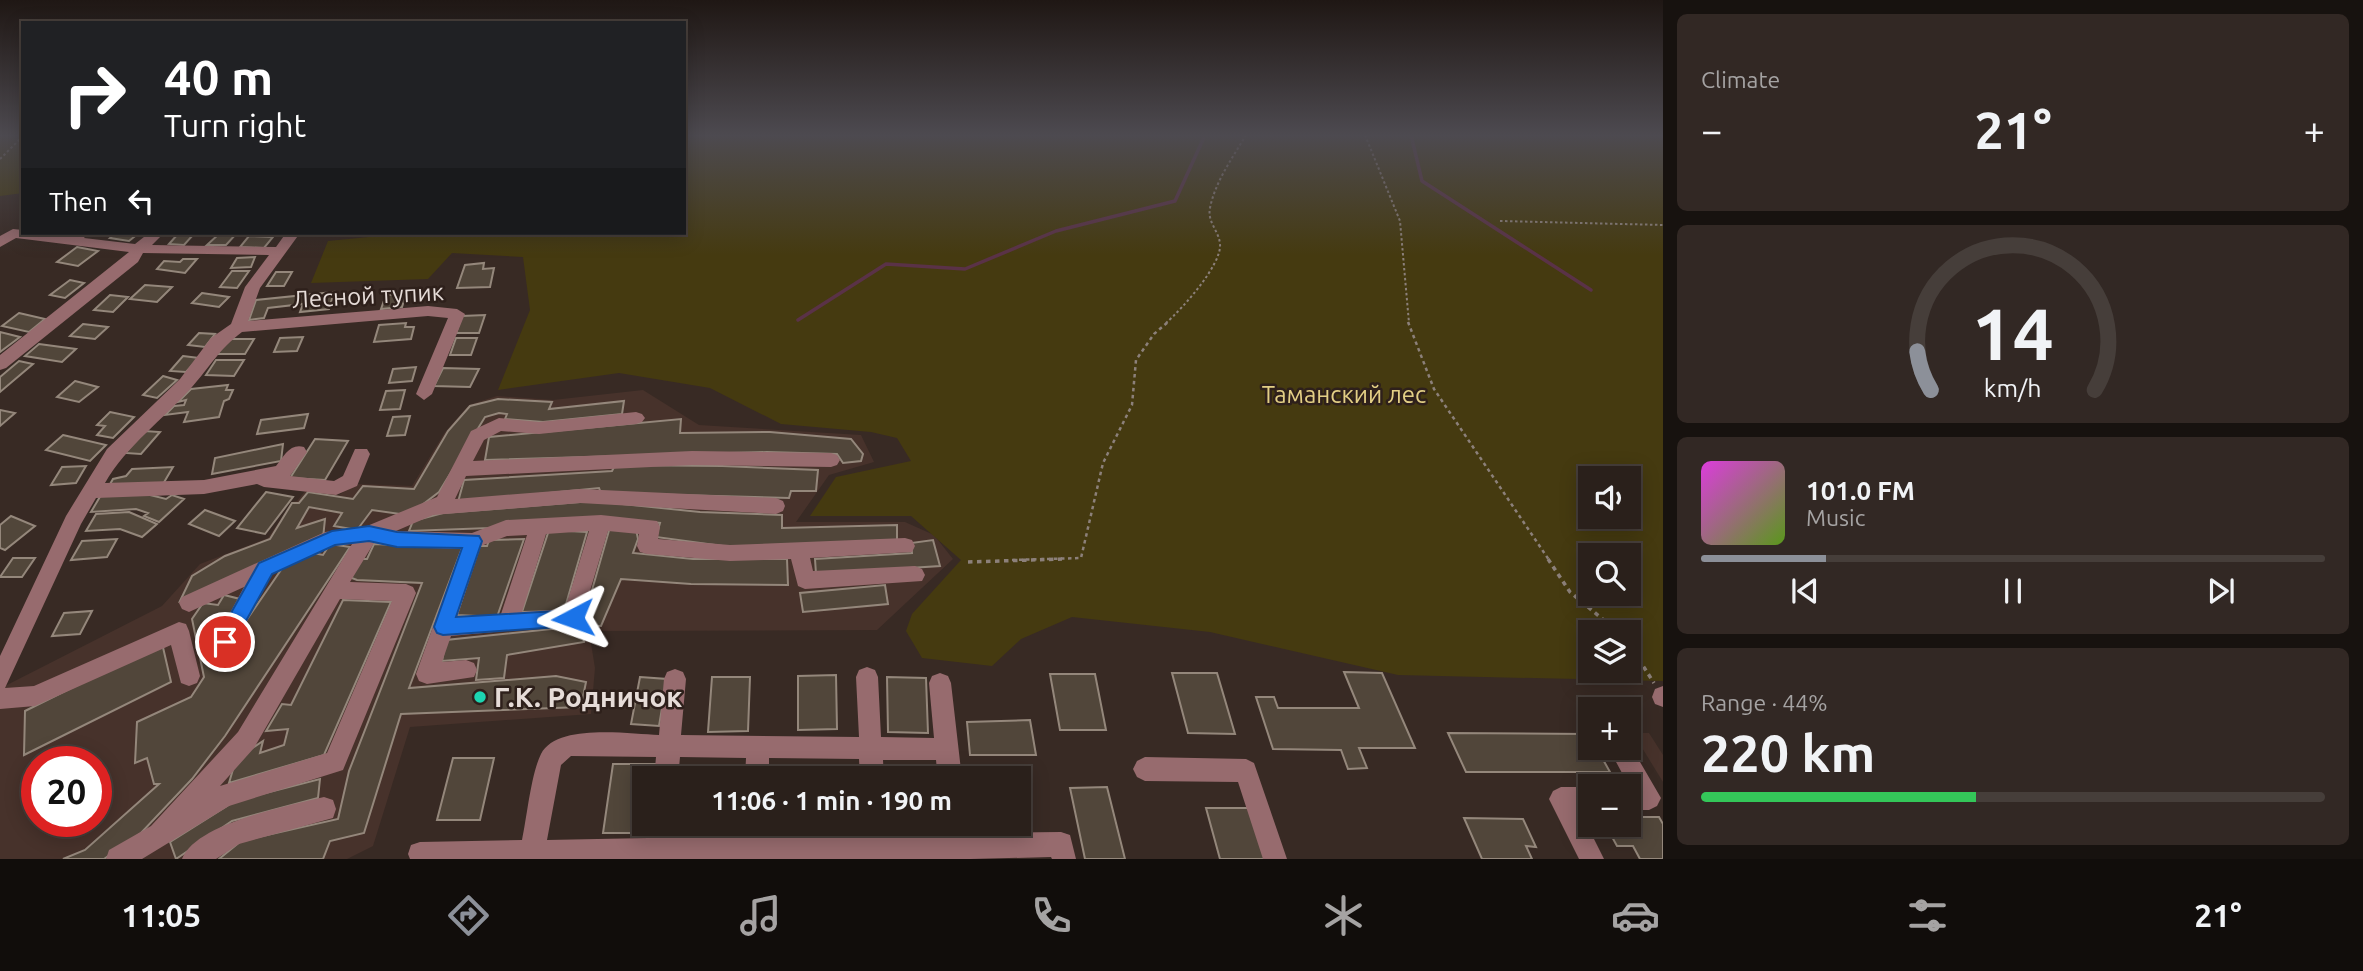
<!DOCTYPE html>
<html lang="en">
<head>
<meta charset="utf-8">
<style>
  body { margin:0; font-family:Ubuntu,sans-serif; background:#322824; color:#f1f3f6; height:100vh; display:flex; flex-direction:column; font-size:26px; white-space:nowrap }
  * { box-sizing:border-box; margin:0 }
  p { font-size:23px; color:#a5a3a3 }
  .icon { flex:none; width:38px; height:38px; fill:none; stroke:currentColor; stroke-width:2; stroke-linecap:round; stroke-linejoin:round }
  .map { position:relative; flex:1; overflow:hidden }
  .details { display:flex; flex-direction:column; gap:14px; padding:14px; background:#17120f; width:700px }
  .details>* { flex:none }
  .guide { position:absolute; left:21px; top:21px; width:665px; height:214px; border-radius:0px; box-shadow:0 4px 18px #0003,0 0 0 2px #463e3a; background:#202124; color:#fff; overflow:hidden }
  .buttons { position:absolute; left:1578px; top:466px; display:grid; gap:14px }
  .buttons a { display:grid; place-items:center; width:63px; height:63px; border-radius:0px; background:#2a201b; box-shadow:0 4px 18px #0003,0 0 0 2px #463e3a; font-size:35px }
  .speed { position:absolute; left:21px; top:746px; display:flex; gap:14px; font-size:35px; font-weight:700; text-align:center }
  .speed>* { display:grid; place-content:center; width:91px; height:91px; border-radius:50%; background:#2a201b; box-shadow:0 4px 18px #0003,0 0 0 2px #463e3a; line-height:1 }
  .speed .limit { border:10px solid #d22; background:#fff; color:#111 }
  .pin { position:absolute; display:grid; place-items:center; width:60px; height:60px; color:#fff; margin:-30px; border:4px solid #fff; border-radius:50%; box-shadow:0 2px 7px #0007 }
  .me { position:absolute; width:77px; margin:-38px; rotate:266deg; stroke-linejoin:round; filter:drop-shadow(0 0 5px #0008) }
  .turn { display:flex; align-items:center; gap:24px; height:147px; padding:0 28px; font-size:32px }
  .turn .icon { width:91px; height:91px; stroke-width:2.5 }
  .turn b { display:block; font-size:49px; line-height:60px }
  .then { display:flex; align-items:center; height:66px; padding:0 28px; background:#0003; gap:14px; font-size:26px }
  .big { font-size:52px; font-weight:600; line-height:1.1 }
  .details .tile { flex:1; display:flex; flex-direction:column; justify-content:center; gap:10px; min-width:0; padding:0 24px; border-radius:10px; background:#322824 }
  .details .dial { align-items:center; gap:0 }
  .dial svg { height:182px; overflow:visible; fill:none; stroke:#463e3a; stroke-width:7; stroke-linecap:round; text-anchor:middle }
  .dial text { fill:#f1f3f6; stroke:none }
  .song { display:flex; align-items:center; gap:21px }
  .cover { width:84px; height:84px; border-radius:10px; background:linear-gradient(135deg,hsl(300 70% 55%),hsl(90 70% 35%)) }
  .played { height:7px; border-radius:4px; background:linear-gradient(90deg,#8c9099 20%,#463e3a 20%) }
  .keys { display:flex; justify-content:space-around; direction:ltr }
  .heat { display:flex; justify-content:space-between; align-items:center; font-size:38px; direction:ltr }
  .charge { height:10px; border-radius:5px; background:linear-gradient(90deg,#34c759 44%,#463e3a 0) }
  .trip { position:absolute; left:632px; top:766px; width:399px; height:70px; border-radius:0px; background:#2a201b; box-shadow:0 4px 18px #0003,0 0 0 2px #463e3a; font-weight:600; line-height:70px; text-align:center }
  .menu { display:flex; height:112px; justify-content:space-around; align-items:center; background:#110d0b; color:#a5a3a3 }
  .menu .icon { width:49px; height:49px }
  .menu .selected { color:#8c9099 }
  .menu b { font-size:32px; color:#f1f3f6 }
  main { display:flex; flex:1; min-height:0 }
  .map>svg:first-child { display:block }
</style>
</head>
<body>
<main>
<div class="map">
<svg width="1663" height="859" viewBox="0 0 1663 859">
  <rect width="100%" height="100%" fill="#382a24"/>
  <g fill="#47322b" fill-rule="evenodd">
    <path d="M643 390 699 425 861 435 874 462 829 475 796 522H905L934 535 953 559 877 630 589 631 595 668 591 714 410 727 373 846 347 859H0V691L3 687 162 606 200 564 268 538 292 502 297 501 306 490 339 495 356 484 412 486 445 432 469 405 497 396 553 400ZM37 761H96V821H37Z"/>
    <path d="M1633 733H1649L1663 755V782Z"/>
  </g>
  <g fill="#453a10" fill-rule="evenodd">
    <path d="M0 135H23V193L0 196Z"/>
    <path d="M684 135H1663V681L1398 675 1210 632 1072 617 1021 639 992 666 922 658 906 631 912 614 961 560 911 516H810L836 477 911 461 897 438 871 432 781 424 710 388 619 373 498 390 530 310 523 257 452 253 428 279 311 283 328 241 369 237 372 233H684ZM1591 478H1629V516H1591ZM1591 555H1629V593H1591ZM1591 632H1629V670H1591Z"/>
  </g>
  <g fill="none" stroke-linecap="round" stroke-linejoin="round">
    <g stroke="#5a3247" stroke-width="3.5">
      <path d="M1411 135 1422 181 1591 290"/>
      <path d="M798 320 886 264 965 269 1056 231 1175 201 1205 135"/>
    </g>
  </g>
  <g fill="#51463a" stroke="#94877b" stroke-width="2">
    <path d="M116 233H139L129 241 110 238Z"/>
    <path d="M220 233H237L226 245H207Z"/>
    <path d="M177 235H193L184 245 169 244Z"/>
    <path d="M249 236 273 237 264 248 240 247Z"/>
    <path d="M77 247 98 251 78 266 57 262Z"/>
    <path d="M255 257 251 267 231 268 237 258Z"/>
    <path d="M183 259H197L185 273 157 269 164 261 180 262Z"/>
    <path d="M484 263 483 269 494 268 490 287 457 288 465 265Z"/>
    <path d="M232 271H249L237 288 220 287Z"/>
    <path d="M276 272H292L284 286H267Z"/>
    <path d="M70 280 84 283 65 298 50 295Z"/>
    <path d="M145 285 172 287 157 302 130 299Z"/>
    <path d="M334 292 329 309 300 312 303 304 268 308 264 318 249 320 256 300Z"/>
    <path d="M202 293 229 297 219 307 192 303Z"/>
    <path d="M406 294 402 307 381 309 386 295Z"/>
    <path d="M110 295 128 297 113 312 94 310Z"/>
    <path d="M19 313 45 319 29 332 2 326Z"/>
    <path d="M485 315 479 333H456L462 316Z"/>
    <path d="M406 323 405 327H414L411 339 374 342 379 325Z"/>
    <path d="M83 324 108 327 95 339 70 336Z"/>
    <path d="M0 332 20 337 0 352Z"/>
    <path d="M199 333 215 334 205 347 188 345Z"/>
    <path d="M303 337 297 351 274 352 280 338Z"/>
    <path d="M456 338H477L471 355H450Z"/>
    <path d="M227 339H254L245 354H217Z"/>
    <path d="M39 344 76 349 62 362 25 356Z"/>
    <path d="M183 356 199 358 186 372 170 371Z"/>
    <path d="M216 360H244L234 376 206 375Z"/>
    <path d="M19 361 33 364 0 392V377Z"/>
    <path d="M416 367 412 381 389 383 393 369Z"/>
    <path d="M443 368 479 369 470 387 434 386Z"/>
    <path d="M163 376 177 380 157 398 143 395Z"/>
    <path d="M75 381 98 387 79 402 57 397Z"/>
    <path d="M228 385 226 390H233L229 399 224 401 219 417 184 422 188 412 165 415 174 406 184 405 186 400 178 402 191 389Z"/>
    <path d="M405 390 400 409 380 410 386 391Z"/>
    <path d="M498 399 552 402 549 409 624 401 622 414 543 422 505 419 507 414 499 413 485 417 439 492 418 508 400 514 372 510 357 530 334 526 342 513 309 507 297 528 325 519 323 538 180 601 192 576 225 556 270 539 292 503H299L308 492 353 499 363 486 414 489 448 431 470 406Z"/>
    <path d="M0 410 15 413 0 426Z"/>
    <path d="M110 412 134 417 113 438 97 435 105 426 97 425Z"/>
    <path d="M308 414 304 428 257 434 261 420Z"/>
    <path d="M410 416 405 435 387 436 393 417Z"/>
    <path d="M681 419 680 433 770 432 851 439 863 454 861 461 843 463 837 454 767 452 485 460 489 437Z"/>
    <path d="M144 431 160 432 141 454 125 453Z"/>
    <path d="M63 435 106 445 90 461 46 450Z"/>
    <path d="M315 439 348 441 325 480 290 478Z"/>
    <path d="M283 444 281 461 212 474 215 458Z"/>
    <path d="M615 465 722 466 818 470 816 491H791L789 498 601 493 599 488 458 502 464 480 612 471Z"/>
    <path d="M86 466 76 483 51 485 62 467Z"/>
    <path d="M173 467 163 484 109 486 113 479 126 476 132 469Z"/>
    <path d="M266 492 293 497 265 534 237 528Z"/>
    <path d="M146 494 166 499 172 495 184 499 159 522 144 516 148 513 136 509 91 512 101 495Z"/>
    <path d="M593 501 700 512 782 515V528L897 525V540L730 547 656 537 660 523 594 517 490 528 409 531 413 521 443 513Z"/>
    <path d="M205 510 235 521 219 536 189 524Z"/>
    <path d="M129 512 157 524 142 537 120 529 86 531 96 514Z"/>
    <path d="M11 516 35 526 5 550 0 548V525Z"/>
    <path d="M610 527 636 529 638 539 633 553 693 559H787L788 585 691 584 621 579 601 626 582 625Z"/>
    <path d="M549 530 587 532 564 611 522 612Z"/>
    <path d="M117 539 107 557 71 560 82 541Z"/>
    <path d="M524 539 497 617 457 615 479 546H487L489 540Z"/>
    <path d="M933 540 940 566 816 574 815 559 912 553 911 543Z"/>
    <path d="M330 544 350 547 225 736 192 779 141 833 104 859H63L85 850 159 784H154L147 758 135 763 137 722 191 697 204 677 192 619 203 603 218 605 224 595 240 599 208 652 224 653 283 567 313 553 323 555Z"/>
    <path d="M374 544 462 548 409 688 556 676 586 682 581 707 401 714 364 833 330 841 323 859H219L241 841 338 819 349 771 422 583 357 580 349 577 358 559H367Z"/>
    <path d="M13 558H35L22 577H0Z"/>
    <path d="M885 585 888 604 803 612 800 593Z"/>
    <path d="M343 600 391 602 324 755 229 783 236 759 263 741 260 753 284 745 288 729 266 731 282 704 291 705Z"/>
    <path d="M92 611 80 634 52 636 64 613Z"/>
    <path d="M581 626 584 642 507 655 504 678 476 680 479 658 442 661 446 640Z"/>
    <path d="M162 643 171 682 24 755 25 711Z"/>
    <path d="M1344 672 1382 673 1415 748H1359L1367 768 1348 769 1341 750 1273 749 1256 697H1274L1278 708H1359Z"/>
    <path d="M1172 673H1217L1235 734 1188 733Z"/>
    <path d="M1050 674H1095L1106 730H1060Z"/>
    <path d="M836 675 837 729 798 730V676Z"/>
    <path d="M640 677 667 679 659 726 631 724Z"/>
    <path d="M712 677H750L748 731 708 732Z"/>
    <path d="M887 677 926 678 928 733 888 732Z"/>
    <path d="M1030 720 1036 755H970L967 722Z"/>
    <path d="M1448 733 1588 734 1591 747H1596L1610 772H1466Z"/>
    <path d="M453 758H494L480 820H437Z"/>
    <path d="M613 764H655L654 779H644V824H648L647 833H603Z"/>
    <path d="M933 769 934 779H891V770Z"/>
    <path d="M320 779 318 798 232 821 176 859 170 842 235 801Z"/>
    <path d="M1107 787 1125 859H1085L1070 788Z"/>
    <path d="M1206 808H1251L1267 859H1220Z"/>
    <path d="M1629 817H1659L1663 824V859H1640L1633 846H1617L1605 824H1629Z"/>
    <path d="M1464 818 1523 819 1536 847 1526 846 1532 859H1482Z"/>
    <rect x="894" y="824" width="44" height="5"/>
  </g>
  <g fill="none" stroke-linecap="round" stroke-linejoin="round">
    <g stroke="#8c807a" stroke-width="2" stroke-dasharray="2.5 2.5" stroke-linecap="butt">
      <path d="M1365 135 1400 221 1409 323"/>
      <path d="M0 159 23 136"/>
      <path d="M1500 221 1663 225"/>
      <path d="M1166 323C1181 310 1222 265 1220 244 1219 231 1207 222 1210 208 1215 182 1233 157 1246 135"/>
    </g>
    <g stroke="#8c807a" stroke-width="2.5" stroke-dasharray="3.5 3.5" stroke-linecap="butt">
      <path d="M1408 322 1434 389 1549 560"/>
      <path d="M1012 560 1081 558 1103 463 1132 405 1136 360 1154 334 1168 322"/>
    </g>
    <g stroke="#8c807a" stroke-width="3.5" stroke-dasharray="4.5 4.5" stroke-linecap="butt">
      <path d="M1548 559 1570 592 1618 632"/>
      <path d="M968 562 1062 559"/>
      <path d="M1629 644 1654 683"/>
    </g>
    <g fill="#976b6e" fill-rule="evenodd">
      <path d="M13 229 23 230V233L69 236 73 233H88L84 238 135 244 149 233H164L152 245 276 247 286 233H300L260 288 248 321 428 306 457 309 465 314 432 394 424 400 416 394 448 318 428 316 242 332C219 349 210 367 192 387 163 420 127 445 105 483L204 480 276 466C284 456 290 443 304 447L307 452 290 476 334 481 343 476 355 449H367L370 454 357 486 336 495 264 487 257 484 204 494 96 498 81 524 5 688 34 686 179 622 186 624 189 631 200 676 197 683 189 686 181 683 171 645 35 706 0 709V656L66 516 107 449 180 379 211 338 231 324 245 287 269 255 143 253 138 262 6 368 0 370V355L129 252 16 238 0 247V236Z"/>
      <path d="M636 412 642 414 645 418 642 422 636 424 539 434 501 431 484 440 473 461 692 451 831 453 837 455 840 460 837 465 831 467 692 465 466 476 455 499 580 489 776 498 783 501 785 506 783 511 776 514 580 503 433 515 396 531 472 533 506 520 601 515 657 521 660 527 658 539 730 545 905 538 912 540 915 546 912 552 810 558 813 571 915 566 922 569 925 575 922 581 805 589 798 586 791 559 730 561 647 554 640 552 637 546 639 534 608 531 580 624 451 636 442 662 466 660 474 663 477 670 474 677 427 684 419 681 416 674 461 549 397 547 374 543 350 582 406 584 413 587 416 593 343 770 229 806 142 859H106L109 850 151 826 238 732 352 544 334 546 272 574 232 649 225 652 218 649 214 642 244 587 189 612 182 609 179 603 182 597 325 532 367 526 437 497 471 431 499 418 539 422ZM589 531 565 609 522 612 546 534ZM527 535 501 614 457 617 481 546 507 536ZM340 599 392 601 327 753 220 786 254 748Z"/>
      <path d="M867 667 875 670 878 677 881 737 934 738 929 683 932 676 940 673 948 676 951 683 962 779H938L936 760H883L884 779H860L859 759 769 758V779H745L746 758 680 757 678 779H654L656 757 571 756 561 765 547 840 648 838 650 824H674L673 838 744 837V824H768V836L864 835 863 824H887L888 834 945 833 944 824H968L969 833 1061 832 1070 835 1076 859H1052L1051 857 971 859H410L408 854 411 845 420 842 522 840C527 817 531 774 541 754 557 723 628 734 659 735L664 679 667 672 675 669 683 672 686 679 681 735 859 737 856 677 859 670Z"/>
      <path d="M1663 686V707L1655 704 1652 697 1655 689Z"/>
      <path d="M1629 743 1661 798 1657 806 1649 810H1629V786L1608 747H1629Z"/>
      <path d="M1145 757 1246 759 1254 763 1287 859H1263L1238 782 1145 781 1137 777 1133 769 1137 761Z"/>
      <path d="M1561 787H1591V811H1580L1604 859H1579L1549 799 1553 791Z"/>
      <path d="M324 797 333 800 336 809 333 818 239 844 216 859H182C196 823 288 806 324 797Z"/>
    </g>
  </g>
  <linearGradient id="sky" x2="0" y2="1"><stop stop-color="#1f1714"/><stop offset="0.53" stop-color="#4d4a50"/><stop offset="1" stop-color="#4d4a50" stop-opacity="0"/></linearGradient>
  <rect width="1663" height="255" fill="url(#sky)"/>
  <path fill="#1a73e8" stroke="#114b97" stroke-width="2" d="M369 526 397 532 479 536 482 541 456 617 573 610 580 612 583 618 580 624 573 626 443 635 437 633 434 627 462 548 397 547 369 541 335 545 272 574 231 648 225 650 218 648 215 642 218 636 259 563 332 531Z"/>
  <circle fill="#1cd5b1" stroke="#2e201b" stroke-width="2.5" cx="480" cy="697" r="7"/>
  <g text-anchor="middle" stroke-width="5" stroke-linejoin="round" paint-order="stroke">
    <g font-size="24" fill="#e6dcd8" stroke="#2e201b">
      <text transform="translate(368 296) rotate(-3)" y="8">Лесной тупик</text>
    </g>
    <g font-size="24" fill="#e3cf85" stroke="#2e201b">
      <text x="1344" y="403">Таманский лес</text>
    </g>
    <g font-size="28" font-weight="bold" fill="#e6dcd8" stroke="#2e201b" text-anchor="start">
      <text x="494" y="707">Г.К. Родничок</text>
    </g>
  </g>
</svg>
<div class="buttons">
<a><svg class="icon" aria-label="sound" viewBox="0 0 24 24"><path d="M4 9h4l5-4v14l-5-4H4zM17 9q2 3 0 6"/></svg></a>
<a><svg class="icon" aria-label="search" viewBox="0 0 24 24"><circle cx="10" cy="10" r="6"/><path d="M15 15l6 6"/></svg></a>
<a><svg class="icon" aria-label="layers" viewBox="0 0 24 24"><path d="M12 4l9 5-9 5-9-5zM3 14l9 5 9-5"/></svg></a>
<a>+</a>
<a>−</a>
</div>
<div class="speed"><div class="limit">20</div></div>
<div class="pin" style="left:225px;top:642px;background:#d93025"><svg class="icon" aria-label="arrive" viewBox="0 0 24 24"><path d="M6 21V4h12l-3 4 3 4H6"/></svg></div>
<svg class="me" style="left:573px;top:618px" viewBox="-20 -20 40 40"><path d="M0-17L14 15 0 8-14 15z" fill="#1a73e8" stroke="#fff" stroke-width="4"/></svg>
<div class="trip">11:06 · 1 min · 190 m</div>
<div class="guide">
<div class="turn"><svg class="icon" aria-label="right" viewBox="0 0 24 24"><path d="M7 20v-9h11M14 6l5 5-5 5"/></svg><div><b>40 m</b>Turn right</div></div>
<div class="then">Then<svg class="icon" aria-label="left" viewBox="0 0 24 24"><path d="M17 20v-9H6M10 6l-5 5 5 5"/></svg></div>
</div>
</div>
<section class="details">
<div class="tile"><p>Climate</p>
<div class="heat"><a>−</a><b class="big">21°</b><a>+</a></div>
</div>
<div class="tile dial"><svg viewBox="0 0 100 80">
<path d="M14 69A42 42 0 1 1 86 69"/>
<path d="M14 69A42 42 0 0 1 8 52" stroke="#8c9099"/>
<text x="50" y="56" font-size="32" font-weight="700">14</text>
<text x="50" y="72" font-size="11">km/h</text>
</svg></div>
<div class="tile">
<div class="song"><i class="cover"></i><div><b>101.0 FM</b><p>Music</p></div></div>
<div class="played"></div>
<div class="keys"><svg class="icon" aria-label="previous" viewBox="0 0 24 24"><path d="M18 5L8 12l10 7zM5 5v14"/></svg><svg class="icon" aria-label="pause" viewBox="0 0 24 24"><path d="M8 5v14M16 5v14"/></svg><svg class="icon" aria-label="next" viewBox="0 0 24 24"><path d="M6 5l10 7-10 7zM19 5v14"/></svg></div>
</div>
<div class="tile"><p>Range · 44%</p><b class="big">220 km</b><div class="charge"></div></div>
</section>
</main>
<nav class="menu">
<b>11:05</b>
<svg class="icon selected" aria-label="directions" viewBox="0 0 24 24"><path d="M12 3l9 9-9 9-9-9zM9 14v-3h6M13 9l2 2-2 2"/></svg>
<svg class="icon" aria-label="music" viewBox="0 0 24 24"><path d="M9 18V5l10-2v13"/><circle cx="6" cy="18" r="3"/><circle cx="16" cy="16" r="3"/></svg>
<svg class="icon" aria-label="phone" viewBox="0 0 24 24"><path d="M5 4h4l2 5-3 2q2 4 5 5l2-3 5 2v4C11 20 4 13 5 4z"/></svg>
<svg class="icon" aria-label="climate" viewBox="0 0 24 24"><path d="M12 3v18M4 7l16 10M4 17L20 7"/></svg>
<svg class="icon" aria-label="car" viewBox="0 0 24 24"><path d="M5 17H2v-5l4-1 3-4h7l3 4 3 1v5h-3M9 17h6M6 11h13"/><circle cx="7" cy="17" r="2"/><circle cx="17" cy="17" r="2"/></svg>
<svg class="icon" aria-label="filters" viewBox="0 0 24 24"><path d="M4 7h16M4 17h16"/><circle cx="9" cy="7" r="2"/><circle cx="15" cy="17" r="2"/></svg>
<b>21°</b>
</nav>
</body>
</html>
